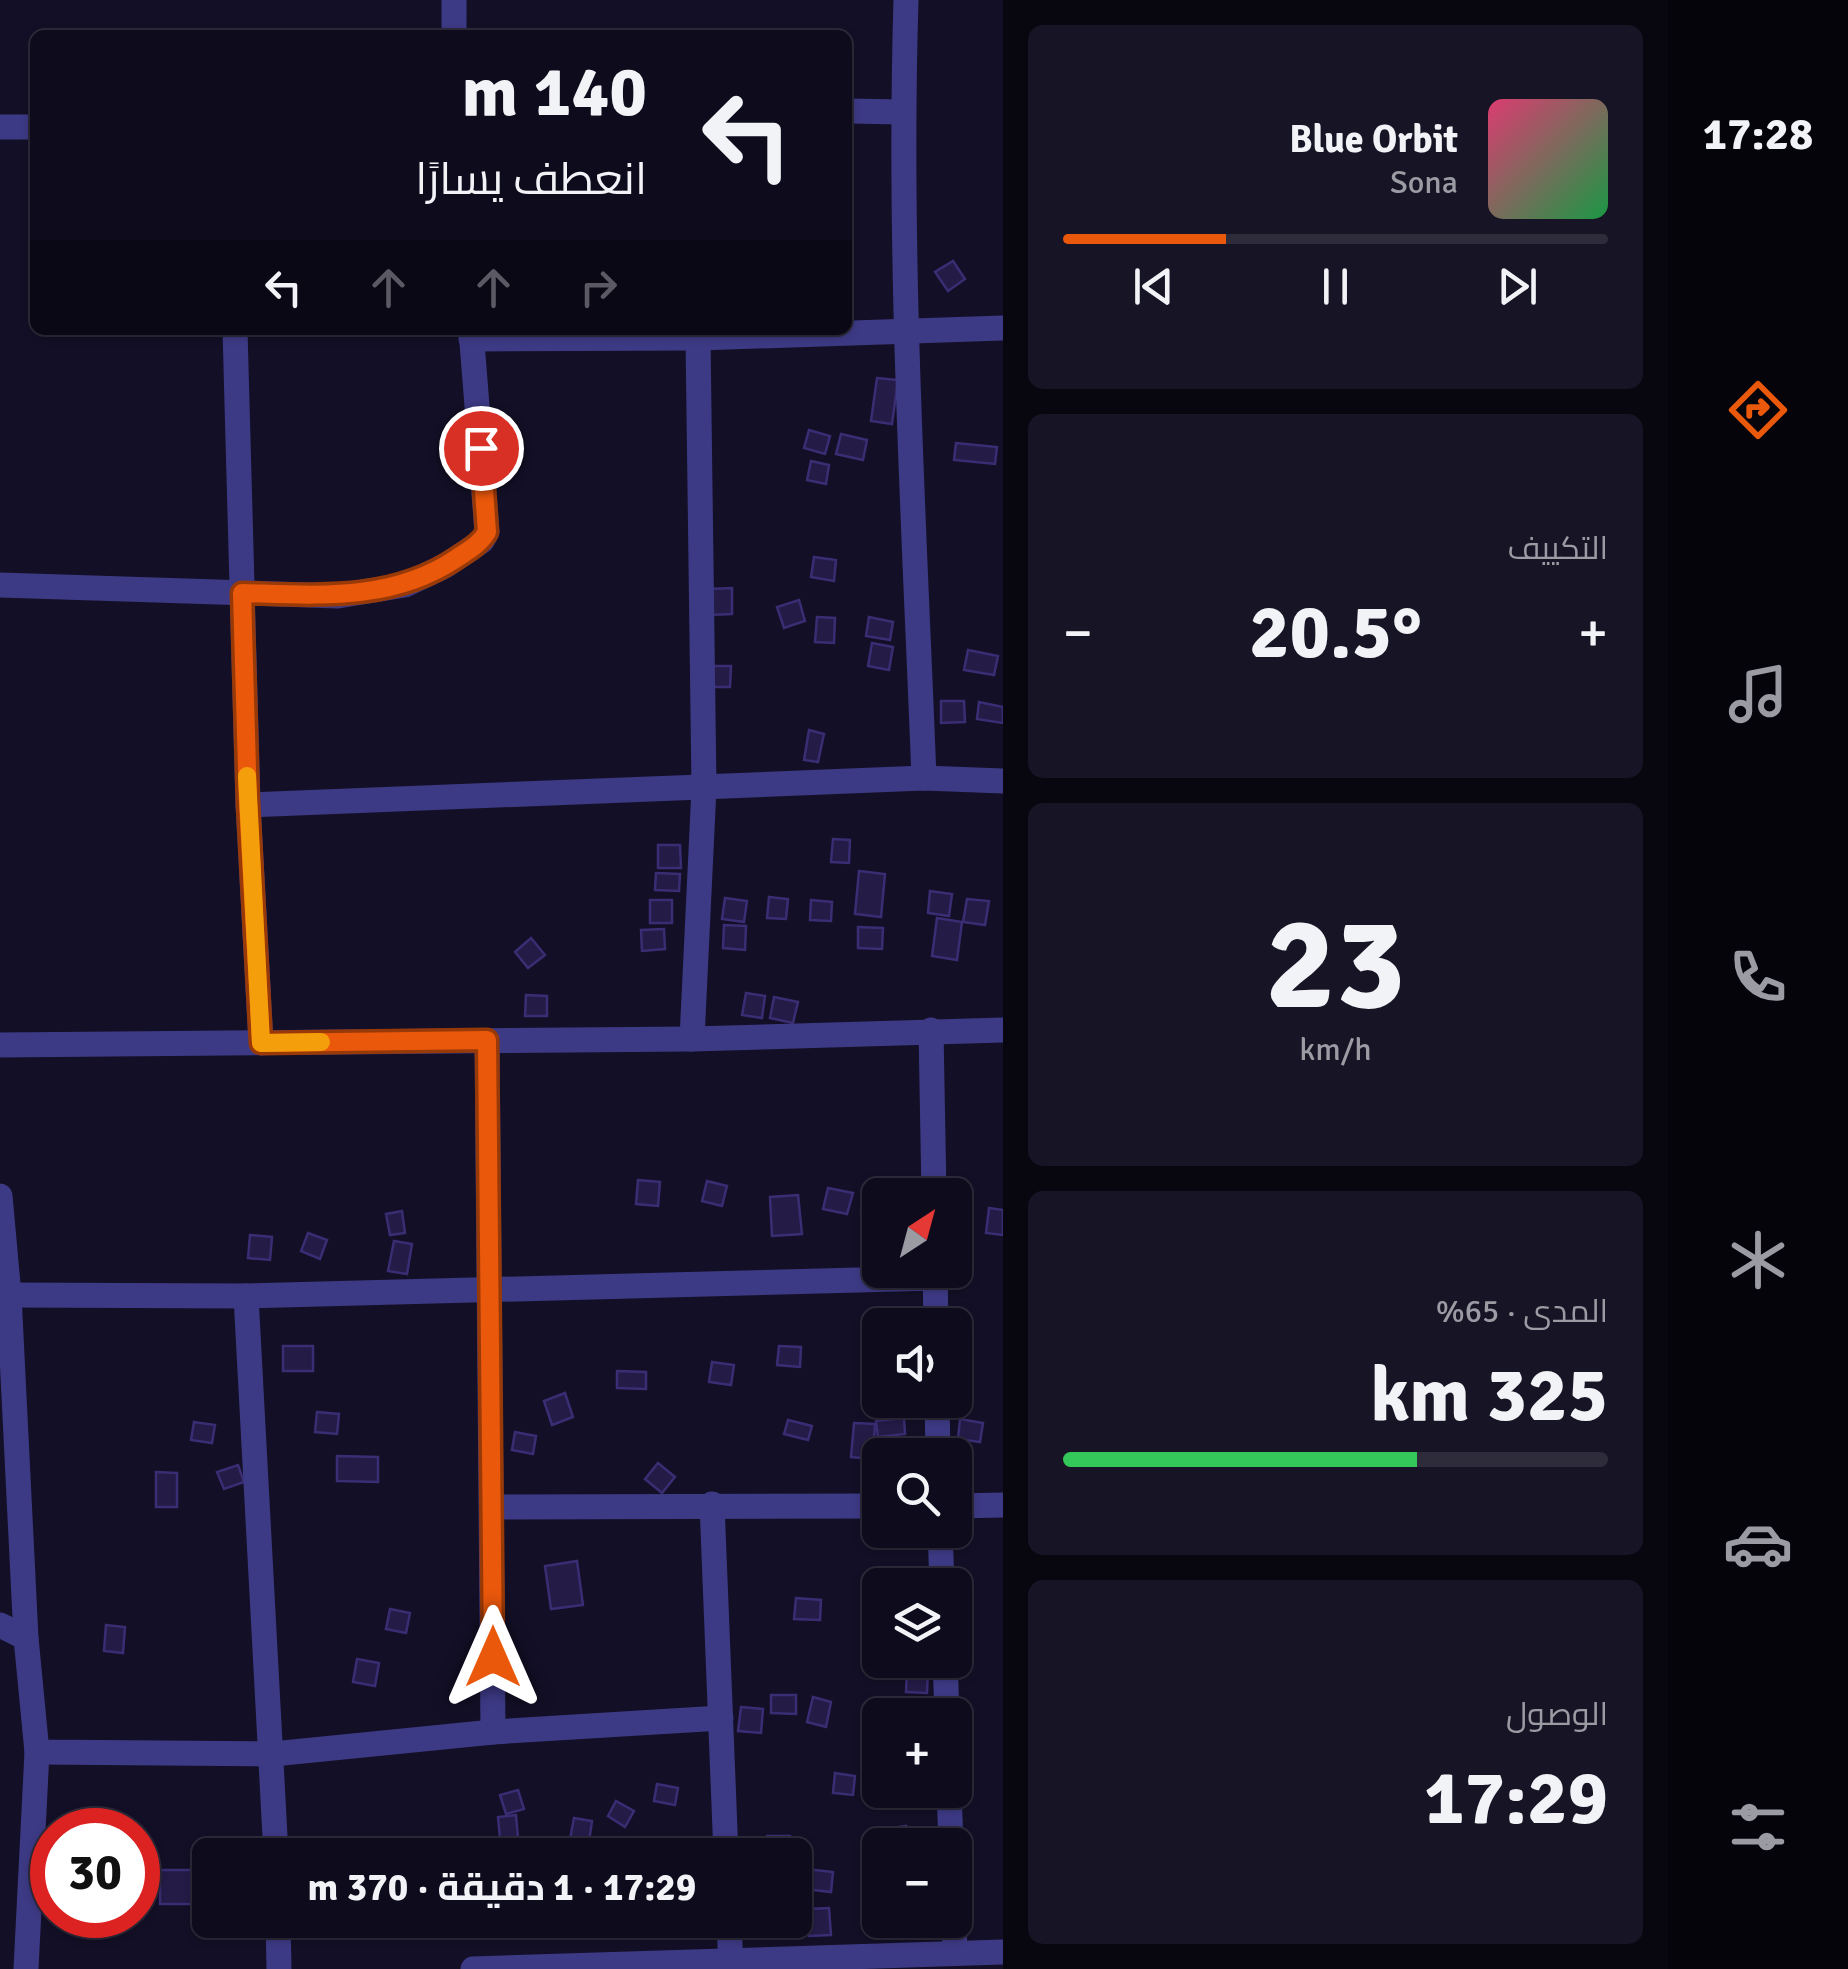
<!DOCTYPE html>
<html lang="ar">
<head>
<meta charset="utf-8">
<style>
  body { margin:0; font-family:Signika,Cairo,sans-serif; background:#171425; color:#f1f3f6; direction:rtl; height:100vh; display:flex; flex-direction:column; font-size:38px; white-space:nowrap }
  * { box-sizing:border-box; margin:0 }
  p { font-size:32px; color:#9b9ba3 }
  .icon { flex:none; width:55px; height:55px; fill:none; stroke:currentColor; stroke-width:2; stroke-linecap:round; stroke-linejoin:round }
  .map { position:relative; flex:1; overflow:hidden; direction:ltr }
  .panel { display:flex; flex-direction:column; gap:25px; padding:25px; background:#08060f; width:665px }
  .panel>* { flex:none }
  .hud { position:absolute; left:30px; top:30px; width:822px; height:305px; border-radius:15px; box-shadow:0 2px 8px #0004,0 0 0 2px #2e2b3b; direction:rtl; background:#0e0b1c; color:#f1f3f6; overflow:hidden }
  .needle { width:65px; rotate:36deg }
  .controls { position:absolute; left:862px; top:1178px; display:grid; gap:20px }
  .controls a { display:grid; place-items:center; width:110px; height:110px; border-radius:15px; background:#0e0b1c; box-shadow:0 2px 8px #0004,0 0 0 2px #2e2b3b; font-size:50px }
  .speed { position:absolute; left:30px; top:1808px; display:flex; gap:20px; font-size:50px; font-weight:700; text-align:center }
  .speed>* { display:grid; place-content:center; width:130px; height:130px; border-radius:50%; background:#0e0b1c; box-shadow:0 2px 8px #0004,0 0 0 2px #2e2b3b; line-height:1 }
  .speed .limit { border:15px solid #d22; background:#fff; color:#111 }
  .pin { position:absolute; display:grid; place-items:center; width:85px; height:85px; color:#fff; margin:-42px; border:5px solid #fff; border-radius:50%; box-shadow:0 2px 10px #0007 }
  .me { position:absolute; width:110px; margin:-55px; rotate:0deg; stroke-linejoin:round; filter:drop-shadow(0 0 8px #0008) }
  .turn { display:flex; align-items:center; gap:35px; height:210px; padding:0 40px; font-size:45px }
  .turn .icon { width:130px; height:130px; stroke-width:2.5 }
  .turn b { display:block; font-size:70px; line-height:85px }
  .lanes { display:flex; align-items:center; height:95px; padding:0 40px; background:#0003; justify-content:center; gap:50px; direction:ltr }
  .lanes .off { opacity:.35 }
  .big { font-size:75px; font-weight:700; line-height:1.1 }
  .panel .widget { flex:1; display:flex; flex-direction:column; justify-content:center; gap:15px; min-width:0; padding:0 35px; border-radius:15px; background:#171425 }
  .panel .dial { align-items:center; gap:0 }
  .dial b { font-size:130px; line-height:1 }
  .song { display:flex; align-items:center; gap:30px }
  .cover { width:120px; height:120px; border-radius:15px; background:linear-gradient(135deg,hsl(340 70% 55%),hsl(140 70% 35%)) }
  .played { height:10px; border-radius:5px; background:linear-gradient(90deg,#ea580c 30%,#2e2b3b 30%) }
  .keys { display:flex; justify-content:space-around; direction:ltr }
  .heat { display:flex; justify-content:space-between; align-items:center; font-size:55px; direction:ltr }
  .charge { height:15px; border-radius:8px; background:linear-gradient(90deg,#34c759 65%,#2e2b3b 0) }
  .trip { position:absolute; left:192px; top:1838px; width:620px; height:100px; border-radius:15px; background:#0e0b1c; box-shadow:0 2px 8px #0004,0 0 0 2px #2e2b3b; font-weight:700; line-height:100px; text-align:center; direction:rtl }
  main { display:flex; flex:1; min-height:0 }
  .tab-bar { display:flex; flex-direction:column; width:180px; justify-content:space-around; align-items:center; background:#06040b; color:#9b9ba3 }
  .tab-bar .icon { width:70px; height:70px }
  .tab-bar .selected { color:#ea580c }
  .tab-bar b { font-size:45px; color:#f1f3f6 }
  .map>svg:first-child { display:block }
</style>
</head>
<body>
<main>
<nav class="tab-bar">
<b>17:28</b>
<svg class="icon selected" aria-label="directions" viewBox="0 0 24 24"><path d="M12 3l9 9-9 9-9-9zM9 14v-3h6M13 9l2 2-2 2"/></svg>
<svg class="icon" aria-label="music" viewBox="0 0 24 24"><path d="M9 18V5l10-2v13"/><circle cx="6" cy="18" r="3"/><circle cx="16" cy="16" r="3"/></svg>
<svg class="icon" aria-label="phone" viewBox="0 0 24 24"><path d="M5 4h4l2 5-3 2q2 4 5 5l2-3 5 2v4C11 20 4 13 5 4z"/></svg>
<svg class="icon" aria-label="climate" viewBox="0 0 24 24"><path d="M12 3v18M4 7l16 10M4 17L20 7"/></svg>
<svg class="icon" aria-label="car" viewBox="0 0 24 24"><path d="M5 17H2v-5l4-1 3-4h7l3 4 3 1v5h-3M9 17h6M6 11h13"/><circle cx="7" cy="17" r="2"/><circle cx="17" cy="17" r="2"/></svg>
<svg class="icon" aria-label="filters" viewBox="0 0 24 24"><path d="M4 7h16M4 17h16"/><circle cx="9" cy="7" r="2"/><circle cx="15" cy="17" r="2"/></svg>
</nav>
<section class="panel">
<div class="widget">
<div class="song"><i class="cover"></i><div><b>Blue Orbit</b><p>Sona</p></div></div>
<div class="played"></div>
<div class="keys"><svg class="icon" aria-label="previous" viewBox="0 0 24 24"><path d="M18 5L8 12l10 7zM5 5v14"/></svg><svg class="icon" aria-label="pause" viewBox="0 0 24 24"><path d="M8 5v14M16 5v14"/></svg><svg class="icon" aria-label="next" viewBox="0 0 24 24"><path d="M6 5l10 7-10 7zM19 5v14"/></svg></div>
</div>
<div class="widget"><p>التكييف</p>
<div class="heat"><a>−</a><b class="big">20.5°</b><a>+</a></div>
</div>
<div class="widget dial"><b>23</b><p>km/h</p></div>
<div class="widget"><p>المدى · 65%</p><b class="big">325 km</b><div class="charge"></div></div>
<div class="widget"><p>الوصول</p><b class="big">17:29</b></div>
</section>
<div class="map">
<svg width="1003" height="1969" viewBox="0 0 1003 1969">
  <rect width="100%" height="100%" fill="#130f26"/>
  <g fill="#241b47" stroke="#3b2d73" stroke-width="2.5">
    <path d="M953 261 965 279 948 291 935 272Z"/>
    <path d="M877 378 898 380 892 424 871 421Z"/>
    <path d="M809 430 830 436 825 454 804 448Z"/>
    <path d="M841 434 867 440 863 460 836 454Z"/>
    <path d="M956 443 997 447 995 464 954 460Z"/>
    <path d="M811 461 829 465 826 484 807 480Z"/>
    <path d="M814 557 836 560 834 581 811 577Z"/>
    <path d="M732 588V614L709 615 708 589Z"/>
    <path d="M799 600 805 621 784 628 777 607Z"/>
    <path d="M817 617 835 618 834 643 815 642Z"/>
    <path d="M869 617 893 622 890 640 866 636Z"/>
    <path d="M872 643 893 647 889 670 868 666Z"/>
    <path d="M968 650 998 656 994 675 964 670Z"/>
    <path d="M708 666H731L730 687H708Z"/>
    <path d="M941 701H964L965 722 941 723Z"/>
    <path d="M979 702 1003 707V723L977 719Z"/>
    <path d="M809 730 824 734 818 762 804 760Z"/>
    <path d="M833 839 850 840 849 863 831 862Z"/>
    <path d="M658 845H680L681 868H658Z"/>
    <path d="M859 871 885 874 881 917 855 914Z"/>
    <path d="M656 873 680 874 679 891 655 890Z"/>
    <path d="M930 891 952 894 949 916 928 913Z"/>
    <path d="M769 897 788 899 786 919 767 918Z"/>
    <path d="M725 898 747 901 744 922 722 919Z"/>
    <path d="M967 899 989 901 985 925 963 922Z"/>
    <rect x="650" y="900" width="22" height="23"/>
    <path d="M811 900 832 902 831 921 810 920Z"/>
    <path d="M937 918 962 922 957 960 932 956Z"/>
    <path d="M724 925 746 926 745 950 723 948Z"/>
    <path d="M858 927 883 928 882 949 858 948Z"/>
    <path d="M664 929 665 949 642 951 641 930Z"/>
    <path d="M531 938 545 955 528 968 515 952Z"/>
    <path d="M746 993 765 996 762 1018 742 1015Z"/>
    <path d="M526 995 547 996V1016H525Z"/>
    <path d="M774 997 798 1002 793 1023 770 1018Z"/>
    <path d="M638 1180 660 1182 658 1206 636 1204Z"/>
    <path d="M707 1181 727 1186 722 1206 702 1201Z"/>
    <path d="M828 1188 853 1193 847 1214 823 1209Z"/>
    <path d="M862 1190 917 1193V1195H880V1213L861 1212Z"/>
    <path d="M798 1195 802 1234 772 1236 770 1197Z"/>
    <path d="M989 1208 1003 1210V1235L986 1233Z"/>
    <path d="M402 1211 405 1233 390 1235 386 1214Z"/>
    <path d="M308 1233 327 1240 320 1259 301 1251Z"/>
    <path d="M250 1235 272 1237 270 1260 248 1258Z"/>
    <path d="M394 1241 412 1244 407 1274 388 1271Z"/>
    <rect x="283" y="1346" width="30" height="25"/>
    <path d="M779 1346 801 1347 800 1367 777 1365Z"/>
    <path d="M712 1362 734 1365 731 1385 709 1382Z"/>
    <path d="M617 1371 646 1372V1389L617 1388Z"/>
    <path d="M565 1393 573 1417 552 1425 544 1401Z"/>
    <path d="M317 1412 339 1414 337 1434 315 1432Z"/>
    <path d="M904 1418 905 1434 878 1437 876 1421Z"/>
    <path d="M960 1419 983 1423 980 1442 958 1439Z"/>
    <path d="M788 1420 812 1426 808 1440 784 1434Z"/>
    <path d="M194 1422 215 1425 212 1443 191 1440Z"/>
    <path d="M854 1423 875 1424 873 1459 851 1457Z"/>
    <path d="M515 1432 536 1436 533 1454 512 1450Z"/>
    <path d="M337 1456 378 1457V1482L337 1481Z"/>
    <path d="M658 1463 675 1477 662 1493 645 1479Z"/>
    <path d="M238 1465 244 1482 224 1489 217 1472Z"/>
    <path d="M156 1472 177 1473V1507H156Z"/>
    <path d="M577 1561 583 1605 551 1609 545 1566Z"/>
    <path d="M796 1598 821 1600 820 1620 794 1619Z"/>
    <path d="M390 1609 410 1613 406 1633 386 1629Z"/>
    <path d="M106 1625 125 1627 123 1653 104 1651Z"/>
    <path d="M357 1659 379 1663 375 1686 353 1682Z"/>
    <path d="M907 1669 928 1670 927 1693 906 1692Z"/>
    <path d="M771 1695H796V1714L771 1713Z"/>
    <path d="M813 1697 831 1702 826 1727 807 1722Z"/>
    <path d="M741 1707 763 1709 761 1733 738 1731Z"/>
    <path d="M835 1773 855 1776 853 1795 833 1793Z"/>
    <path d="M657 1784 678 1788 675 1805 654 1801Z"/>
    <path d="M518 1790 524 1809 506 1814 500 1795Z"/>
    <path d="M616 1801 634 1811 625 1827 608 1816Z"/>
    <path d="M516 1815 518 1838 500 1839 498 1817Z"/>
    <path d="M574 1818 592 1821 589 1842 570 1839Z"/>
    <path d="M906 1826 909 1845 880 1846 878 1830Z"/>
    <rect x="767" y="1836" width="23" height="19"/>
    <path d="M806 1869 833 1872 831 1892 804 1889Z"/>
    <rect x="160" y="1870" width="41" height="34"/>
    <path d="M829 1908 831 1935 809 1936 808 1909Z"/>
  </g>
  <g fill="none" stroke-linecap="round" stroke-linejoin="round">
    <g stroke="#3d3a85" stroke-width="25">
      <path d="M454 0V35"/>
      <path d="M906 0C898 259 914 519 924 778"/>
      <path d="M848 111 902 112"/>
      <path d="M0 127H35"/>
      <path d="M235 330 248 805 261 1043"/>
      <path d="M471 339 698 338 1003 328"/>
      <path d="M0 585 338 596 405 585 445 566 482 541 487 532 471 330"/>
      <path d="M248 805 924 778 1003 781"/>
      <path d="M931 1030 934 1195"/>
      <path d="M692 1039 704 788 698 338"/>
      <path d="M487 1041 493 1732"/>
      <path d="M0 1045 692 1039 1003 1030"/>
      <path d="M0 1196 9 1295 26 1638"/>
      <path d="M935 1270 936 1325"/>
      <path d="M9 1295 246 1296 935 1278"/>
      <path d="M246 1296 276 1855"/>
      <path d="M937 1400 938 1455"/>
      <path d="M712 1504 726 1855"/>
      <path d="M955 1506 1003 1505"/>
      <path d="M493 1507 880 1506"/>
      <path d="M940 1530 942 1585"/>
      <path d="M0 1625 26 1638 37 1752 273 1754 493 1732 721 1718"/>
      <path d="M945 1660 947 1715"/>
      <path d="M949 1790 951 1845"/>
      <path d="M278 1920 279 1969"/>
      <path d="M729 1920 731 1969"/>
      <path d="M954 1920 955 1953"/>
      <path d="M26 1969 37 1752"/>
      <path d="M473 1969 1003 1952"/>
    </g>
  </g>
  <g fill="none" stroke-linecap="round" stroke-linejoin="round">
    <defs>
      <path id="route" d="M481 448 487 532C480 544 469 550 457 558 392 602 317 595 242 593L248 804 261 1043 487 1040 493 1657"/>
    </defs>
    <use href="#route" stroke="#983908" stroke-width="25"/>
    <use href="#route" stroke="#ea580c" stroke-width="18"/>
    <path stroke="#f59e0b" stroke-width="18" d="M247 776 261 1043 321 1042"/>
  </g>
</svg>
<div class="controls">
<a><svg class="needle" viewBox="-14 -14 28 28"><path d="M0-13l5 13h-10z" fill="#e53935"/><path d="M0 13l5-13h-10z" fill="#9b9ba3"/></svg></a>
<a><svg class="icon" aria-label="sound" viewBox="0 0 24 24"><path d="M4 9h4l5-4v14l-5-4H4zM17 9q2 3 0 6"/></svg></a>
<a><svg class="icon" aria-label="search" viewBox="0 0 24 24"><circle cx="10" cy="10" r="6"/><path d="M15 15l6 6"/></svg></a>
<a><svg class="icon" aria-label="layers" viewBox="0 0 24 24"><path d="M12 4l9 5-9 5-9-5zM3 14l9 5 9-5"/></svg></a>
<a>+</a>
<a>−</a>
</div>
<div class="speed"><div class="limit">30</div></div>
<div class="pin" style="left:481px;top:448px;background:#d93025"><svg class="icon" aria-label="arrive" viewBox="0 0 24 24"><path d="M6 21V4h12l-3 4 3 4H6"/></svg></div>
<svg class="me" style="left:493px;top:1657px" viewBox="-20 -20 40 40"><path d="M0-17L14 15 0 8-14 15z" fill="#ea580c" stroke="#fff" stroke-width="4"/></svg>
<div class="trip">17:29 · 1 دقيقة · 370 m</div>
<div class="hud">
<div class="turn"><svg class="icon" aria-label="left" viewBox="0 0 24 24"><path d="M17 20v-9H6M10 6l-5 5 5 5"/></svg><div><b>140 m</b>انعطف يسارًا</div></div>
<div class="lanes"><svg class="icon" aria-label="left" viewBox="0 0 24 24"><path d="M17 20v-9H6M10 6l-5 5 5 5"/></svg><svg class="icon off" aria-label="ahead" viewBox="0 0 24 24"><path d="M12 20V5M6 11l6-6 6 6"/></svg><svg class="icon off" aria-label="ahead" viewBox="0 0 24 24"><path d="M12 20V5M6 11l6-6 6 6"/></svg><svg class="icon off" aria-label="right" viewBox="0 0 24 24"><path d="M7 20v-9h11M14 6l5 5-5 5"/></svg></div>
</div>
</div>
</main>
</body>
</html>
